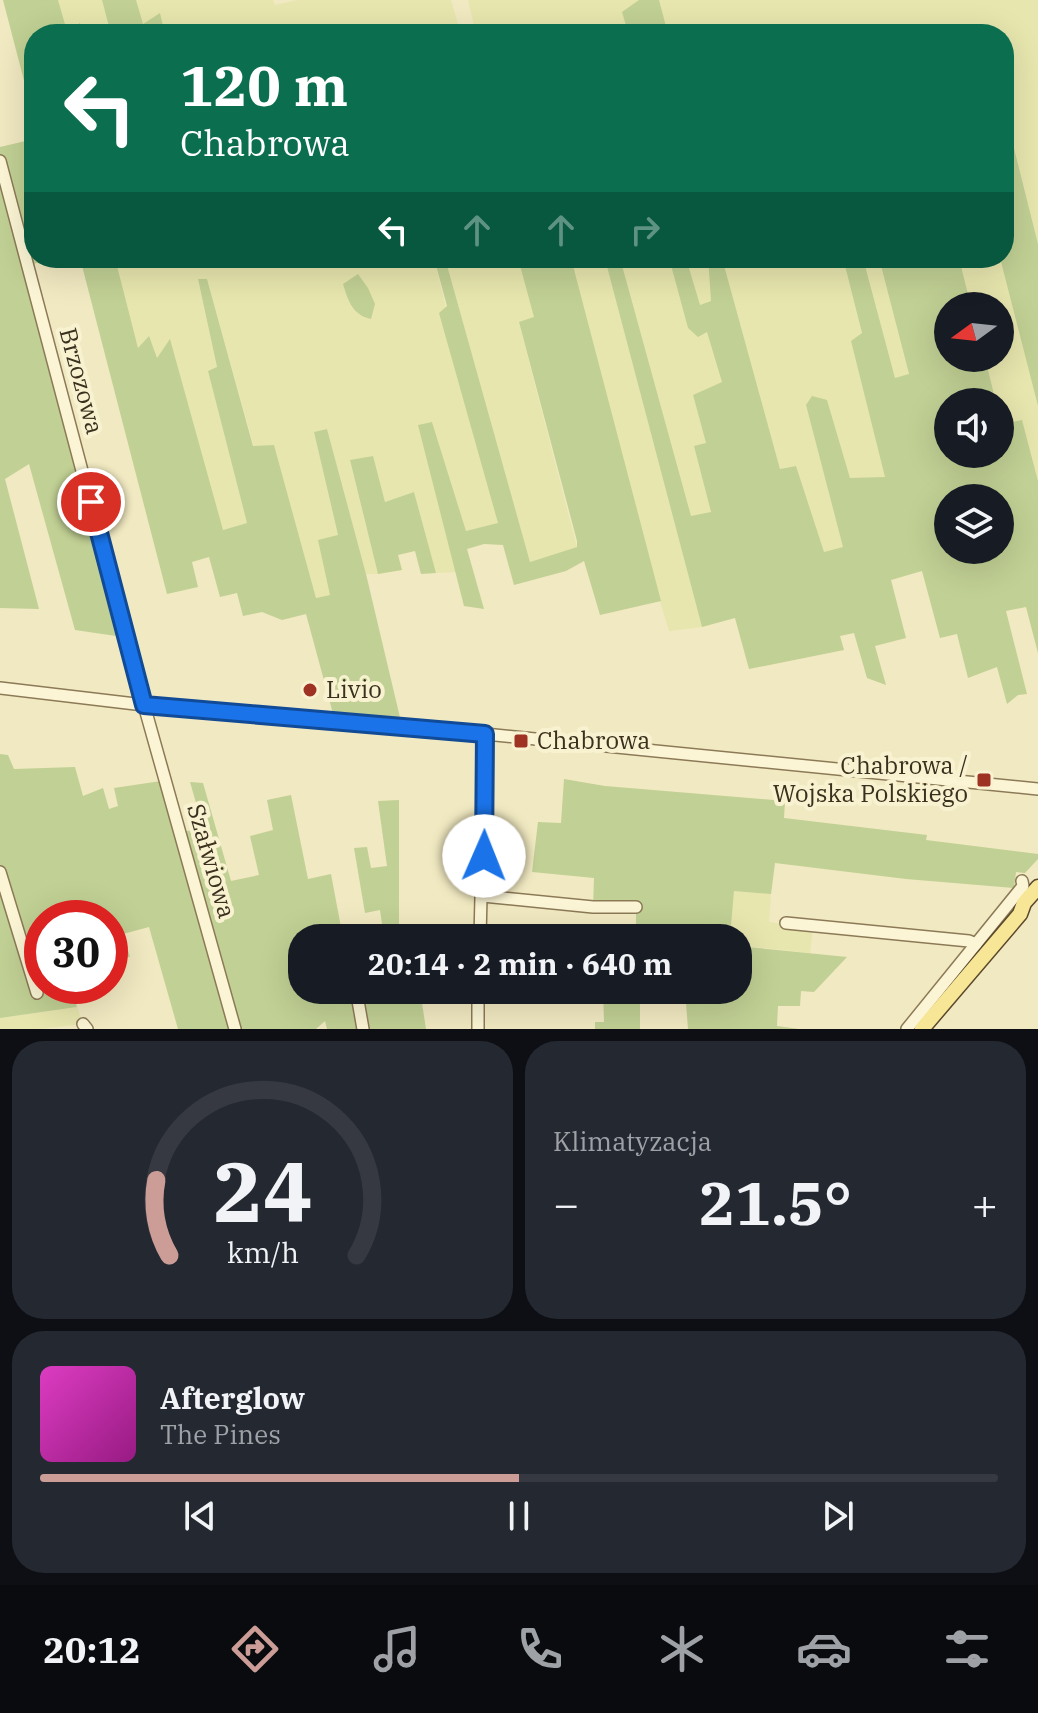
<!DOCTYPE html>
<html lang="pl">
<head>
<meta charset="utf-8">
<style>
  body { margin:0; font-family:"IBM Plex Serif",serif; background:#242831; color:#f1f3f6; height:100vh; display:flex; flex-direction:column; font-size:30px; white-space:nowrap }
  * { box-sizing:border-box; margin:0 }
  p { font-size:26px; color:#9ea1a6 }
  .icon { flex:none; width:44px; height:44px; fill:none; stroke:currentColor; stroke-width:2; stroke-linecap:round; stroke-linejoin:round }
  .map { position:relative; height:1029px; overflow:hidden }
  .drawer { display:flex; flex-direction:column; gap:12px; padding:12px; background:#0d0f14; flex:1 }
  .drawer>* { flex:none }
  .top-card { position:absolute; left:24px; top:24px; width:990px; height:244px; border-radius:32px; box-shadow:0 8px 32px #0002; background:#0b6e4f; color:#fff; overflow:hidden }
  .needle { width:52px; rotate:255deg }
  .tools { position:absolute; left:934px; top:292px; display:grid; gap:16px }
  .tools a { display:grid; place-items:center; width:80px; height:80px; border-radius:50%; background:#171b24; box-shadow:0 8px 32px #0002; font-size:40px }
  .speed { position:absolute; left:24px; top:900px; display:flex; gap:16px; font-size:40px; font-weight:700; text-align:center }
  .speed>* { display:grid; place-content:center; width:104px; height:104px; border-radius:50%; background:#171b24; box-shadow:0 8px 32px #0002; line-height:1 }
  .speed .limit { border:12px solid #d22; background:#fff; color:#111 }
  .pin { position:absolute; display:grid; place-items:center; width:68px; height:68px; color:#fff; margin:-34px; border:4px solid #fff; border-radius:50%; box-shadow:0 2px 8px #0007 }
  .me { position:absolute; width:88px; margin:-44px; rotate:1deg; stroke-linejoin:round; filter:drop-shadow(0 0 6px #0008) }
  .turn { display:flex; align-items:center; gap:28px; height:168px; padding:0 24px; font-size:36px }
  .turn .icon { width:104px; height:104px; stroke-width:2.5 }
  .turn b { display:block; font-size:56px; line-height:68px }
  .lanes { display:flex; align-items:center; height:76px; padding:0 24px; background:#0003; justify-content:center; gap:40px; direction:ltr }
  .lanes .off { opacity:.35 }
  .big { font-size:60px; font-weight:700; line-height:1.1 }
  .drawer .widget { flex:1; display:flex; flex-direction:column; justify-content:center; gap:12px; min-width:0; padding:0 28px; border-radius:32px; background:#242831 }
  .drawer .dial { align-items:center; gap:0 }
  .dial svg { height:208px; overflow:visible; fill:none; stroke:#363941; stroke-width:7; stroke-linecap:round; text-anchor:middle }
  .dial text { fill:#f1f3f6; stroke:none }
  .song { display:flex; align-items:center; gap:24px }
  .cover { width:96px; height:96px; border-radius:12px; background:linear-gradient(135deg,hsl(310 70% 55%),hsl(310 70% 35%)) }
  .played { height:8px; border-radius:4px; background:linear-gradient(90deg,#cc9d97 50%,#363941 50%) }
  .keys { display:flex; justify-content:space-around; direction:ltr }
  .heat { display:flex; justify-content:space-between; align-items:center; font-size:44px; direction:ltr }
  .drawer .tiles { flex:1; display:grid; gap:12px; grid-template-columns:1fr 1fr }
  .widget:last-child { grid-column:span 2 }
  .trip { position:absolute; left:288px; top:924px; width:464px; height:80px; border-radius:32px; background:#171b24; box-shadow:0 8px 32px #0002; font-weight:700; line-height:80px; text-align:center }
  .tabs { display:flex; height:128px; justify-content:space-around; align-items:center; background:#090b0e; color:#9ea1a6 }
  .tabs .icon { width:56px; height:56px }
  .tabs .on { color:#cc9d97 }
  .tabs b { font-size:36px; color:#f1f3f6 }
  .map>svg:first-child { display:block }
</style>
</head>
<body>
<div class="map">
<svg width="1038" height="1029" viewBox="0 0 1038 1029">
  <rect width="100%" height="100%" fill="#f1e9c1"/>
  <g fill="#e7e6ae">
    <path d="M58 0H273L275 5 297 0H451L461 34H83L80 24 67 31Z"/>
    <path d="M468 0H1038V244L1013 144 1004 142V34H476Z"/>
    <path d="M115 258H434L498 524 466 531 432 422 419 425 456 572 436 573 414 492 385 502 372 456 350 461 378 574H366L327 429 314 432 338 536 330 595 316 598 274 445 254 447 207 279 198 280 217 368 208 371 247 523 222 530 170 340 156 359 148 337 138 349Z"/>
    <path d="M445 258H608L605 259 702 627 669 631 660 601 615 611 534 318 519 323 577 547 530 562Z"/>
    <path d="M620 258H669L688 328 698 336 707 332 723 382 693 395 706 443 695 447 711 513 691 517Z"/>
    <path d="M686 258H708L711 301 699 305Z"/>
    <path d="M722 258H843L862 334 851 341 886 478H850L827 400 806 405 843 547 823 553 796 466 780 469Z"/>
    <path d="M863 258H879L909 375 895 378Z"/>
    <path d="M959 258H1000L1038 406V481L1022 421 1002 424 1000 402H996L985 358H1000V306H971Z"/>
    <path d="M734 890 771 894 769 922 813 928 810 953 738 945V938H730Z"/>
    <path d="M77 1007 83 1024 40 1029H0V1018Z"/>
  </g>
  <g fill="#c1d094" fill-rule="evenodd">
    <path d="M3 0H58L67 31 80 23 83 34H34V119Z"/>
    <path d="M102 0H136L143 24 160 13 165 34H111Z"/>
    <path d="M639 0H659L668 34H646L627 29 622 12Z"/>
    <path d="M34 139V258H56L29 265 184 832 203 827 190 782 203 783 231 881 259 875 250 836 273 830 267 800 291 795 308 879 331 874 343 938H302V990H353L355 996 362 990H420L426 1029H327L325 1021 316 1029H178L149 927 123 934 130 957 110 956V918H42V986H70L77 1007 0 1018V754L8 755 14 769 75 767 83 796 103 788 109 809 118 806 114 788 161 781 123 637 75 630 29 464 5 479 39 609 0 608V147Z"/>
    <path d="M1004 142 1013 144 1038 244V406L1000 258H1004V219L1012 217 1004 183Z"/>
    <path d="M80 258H115L138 348 149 336 157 358 170 339 223 530 247 523 208 371 217 367 198 279H207L253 446 274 445 316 598 330 595 318 540 338 535 314 432 327 429 366 574 402 726 335 721 306 614 282 620 262 612 243 616 237 593 220 597 209 557 192 562 198 587 167 594Z"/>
    <path d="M434 258H445L530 562 577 547V541L519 322 534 317 518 258H571L661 601 600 615 584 561 566 571 514 585 503 545 484 544 467 549 484 609 464 606 418 425 432 422 466 531 498 523 439 313 447 306Z"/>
    <path d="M620 258 691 516 711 512 694 446 706 443 693 395 722 382 707 332 698 337 688 328 669 258H686L700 305 711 301 708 258H722L780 469 796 466 824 552 843 547 806 405 812 396 827 400 850 478 885 477 851 341 862 333 843 258H863L895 378 909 374 879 258H959L971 306H948V358H985L996 402H948V454H1000V417L1002 424 1022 420 1038 481V653L1026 607 1006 611 1027 694 1018 695 1007 704 997 667 968 678 957 634 940 638 922 571 891 580 906 638 875 646 886 685 867 678 854 633 840 636 844 650 749 669 735 618 702 627 605 259ZM1000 498V550H948V498Z"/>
    <path d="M358 274 368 288 375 304 371 319C352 315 348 300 343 284Z"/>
    <path d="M373 456 385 502 414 492 436 573 421 574 415 551 398 555 402 570 378 574 350 460Z"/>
    <path d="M564 779 605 786 785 801 784 818 927 835 926 840 1038 854V859L1025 873 1016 872 1014 888 906 879 775 863 771 894 734 891 730 938H636V907H593L594 878 532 872 538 822 561 823Z"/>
    <path d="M399 800V933L409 935V938H384L380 910 365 913 354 848 367 847 371 868 387 866 378 801Z"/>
    <path d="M738 946 847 957 814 992 801 991 800 1006H778L777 1026 799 1029H688L685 990H738Z"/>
    <path d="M603 990H640V1029H595V1022H604Z"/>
  </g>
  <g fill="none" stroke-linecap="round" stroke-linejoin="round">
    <defs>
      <g id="minor">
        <path d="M0 161 144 705 235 1029"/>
        <path d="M0 688 144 705 485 734 1038 789"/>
        <path d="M0 872 37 993"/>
        <path d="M483 896 593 907H636"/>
        <path d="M786 923 969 941 976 944"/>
        <path d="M480 938 485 734"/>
        <path d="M357 995 363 1029"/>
        <path d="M83 1024 87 1029"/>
        <path d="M478 1029V990"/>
        <path d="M907 1029 1023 886 1022 881"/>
      </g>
      <path id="major" d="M922 1029 1020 914 1024 903 1038 887"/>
    </defs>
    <use href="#minor" stroke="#8c7a57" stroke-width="14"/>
    <use href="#major" stroke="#59472c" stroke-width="17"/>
    <use href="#minor" stroke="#fbf5d5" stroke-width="11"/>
    <use href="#major" stroke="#f7e696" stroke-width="14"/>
  </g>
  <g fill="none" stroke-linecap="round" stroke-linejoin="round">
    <defs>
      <path id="route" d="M91 502 144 705 485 734 484 856"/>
    </defs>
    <use href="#route" stroke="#114b97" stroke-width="20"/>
    <use href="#route" stroke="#1a73e8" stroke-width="14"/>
  </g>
  <g fill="#9f3323" stroke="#f8f2d1" stroke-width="3">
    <circle cx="310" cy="690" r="8"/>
    <rect x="513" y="733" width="16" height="16" rx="4"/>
    <rect x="976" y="772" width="16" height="16" rx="4"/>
  </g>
  <g text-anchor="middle" stroke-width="8" stroke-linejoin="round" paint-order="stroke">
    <g font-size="24" fill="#3b2f1d" stroke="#f8f2d1">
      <text transform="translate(81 381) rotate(75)" y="8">Brzozowa</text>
      <text transform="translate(211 861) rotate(74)" y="8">Szałwiowa</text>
    </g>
    <g font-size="24" fill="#3b2f1d" stroke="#f8f2d1" text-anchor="start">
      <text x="326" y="698">Livio</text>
      <text x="537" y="749">Chabrowa</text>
      <text x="968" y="774" text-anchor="end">Chabrowa /<tspan x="968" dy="28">Wojska Polskiego</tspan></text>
    </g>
  </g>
</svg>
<div class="tools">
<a><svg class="needle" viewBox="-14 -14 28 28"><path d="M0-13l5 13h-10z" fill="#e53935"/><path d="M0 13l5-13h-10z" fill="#9ea1a6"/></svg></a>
<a><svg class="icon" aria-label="sound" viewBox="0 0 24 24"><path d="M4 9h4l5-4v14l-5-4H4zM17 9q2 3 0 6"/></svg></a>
<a><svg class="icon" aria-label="layers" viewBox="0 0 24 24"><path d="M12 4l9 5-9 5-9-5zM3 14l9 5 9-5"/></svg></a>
</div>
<div class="speed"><div class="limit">30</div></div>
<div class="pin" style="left:91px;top:502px;background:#d93025"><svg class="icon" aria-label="arrive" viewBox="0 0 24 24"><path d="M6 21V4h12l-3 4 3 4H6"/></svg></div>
<svg class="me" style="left:484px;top:856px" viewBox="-20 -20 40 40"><circle r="19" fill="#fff"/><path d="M0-13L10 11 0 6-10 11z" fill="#1a73e8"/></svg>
<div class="trip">20:14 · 2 min · 640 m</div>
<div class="top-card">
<div class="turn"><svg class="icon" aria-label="left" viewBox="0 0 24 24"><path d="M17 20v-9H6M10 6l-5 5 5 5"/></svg><div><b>120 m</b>Chabrowa</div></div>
<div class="lanes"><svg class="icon" aria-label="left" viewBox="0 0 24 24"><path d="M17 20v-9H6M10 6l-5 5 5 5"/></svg><svg class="icon off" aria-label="ahead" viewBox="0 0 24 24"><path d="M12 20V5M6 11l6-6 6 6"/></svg><svg class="icon off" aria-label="ahead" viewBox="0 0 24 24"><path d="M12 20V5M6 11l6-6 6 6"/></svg><svg class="icon off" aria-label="right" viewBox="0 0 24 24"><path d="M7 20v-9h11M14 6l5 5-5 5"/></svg></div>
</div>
</div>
<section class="drawer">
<div class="tiles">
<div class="widget dial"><svg viewBox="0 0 100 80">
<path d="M14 69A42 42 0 1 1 86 69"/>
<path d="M14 69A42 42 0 0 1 9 40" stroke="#cc9d97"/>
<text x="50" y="56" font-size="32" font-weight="700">24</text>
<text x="50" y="72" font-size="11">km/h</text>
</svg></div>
<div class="widget"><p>Klimatyzacja</p>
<div class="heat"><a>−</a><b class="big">21.5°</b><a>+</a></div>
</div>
<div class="widget">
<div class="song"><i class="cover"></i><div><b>Afterglow</b><p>The Pines</p></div></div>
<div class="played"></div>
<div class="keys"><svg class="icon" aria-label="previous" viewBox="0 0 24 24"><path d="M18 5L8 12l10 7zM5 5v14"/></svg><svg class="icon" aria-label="pause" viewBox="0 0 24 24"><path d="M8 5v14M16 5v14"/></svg><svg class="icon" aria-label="next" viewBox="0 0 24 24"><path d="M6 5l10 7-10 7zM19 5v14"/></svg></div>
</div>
</div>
</section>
<nav class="tabs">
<b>20:12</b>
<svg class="icon on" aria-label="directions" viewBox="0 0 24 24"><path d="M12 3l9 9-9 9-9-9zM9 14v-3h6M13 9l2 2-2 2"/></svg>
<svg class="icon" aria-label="music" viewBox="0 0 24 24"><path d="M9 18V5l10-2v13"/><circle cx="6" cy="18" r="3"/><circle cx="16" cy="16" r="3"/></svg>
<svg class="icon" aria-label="phone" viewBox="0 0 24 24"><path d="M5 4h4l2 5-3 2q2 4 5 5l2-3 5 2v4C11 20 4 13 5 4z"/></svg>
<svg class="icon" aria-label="climate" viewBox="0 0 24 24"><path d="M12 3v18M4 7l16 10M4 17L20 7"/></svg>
<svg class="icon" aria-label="car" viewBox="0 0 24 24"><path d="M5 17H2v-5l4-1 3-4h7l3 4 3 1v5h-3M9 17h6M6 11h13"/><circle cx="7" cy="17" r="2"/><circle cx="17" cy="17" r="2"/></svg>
<svg class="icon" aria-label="filters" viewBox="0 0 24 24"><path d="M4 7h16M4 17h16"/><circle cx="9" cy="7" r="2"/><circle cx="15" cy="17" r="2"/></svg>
</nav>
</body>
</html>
